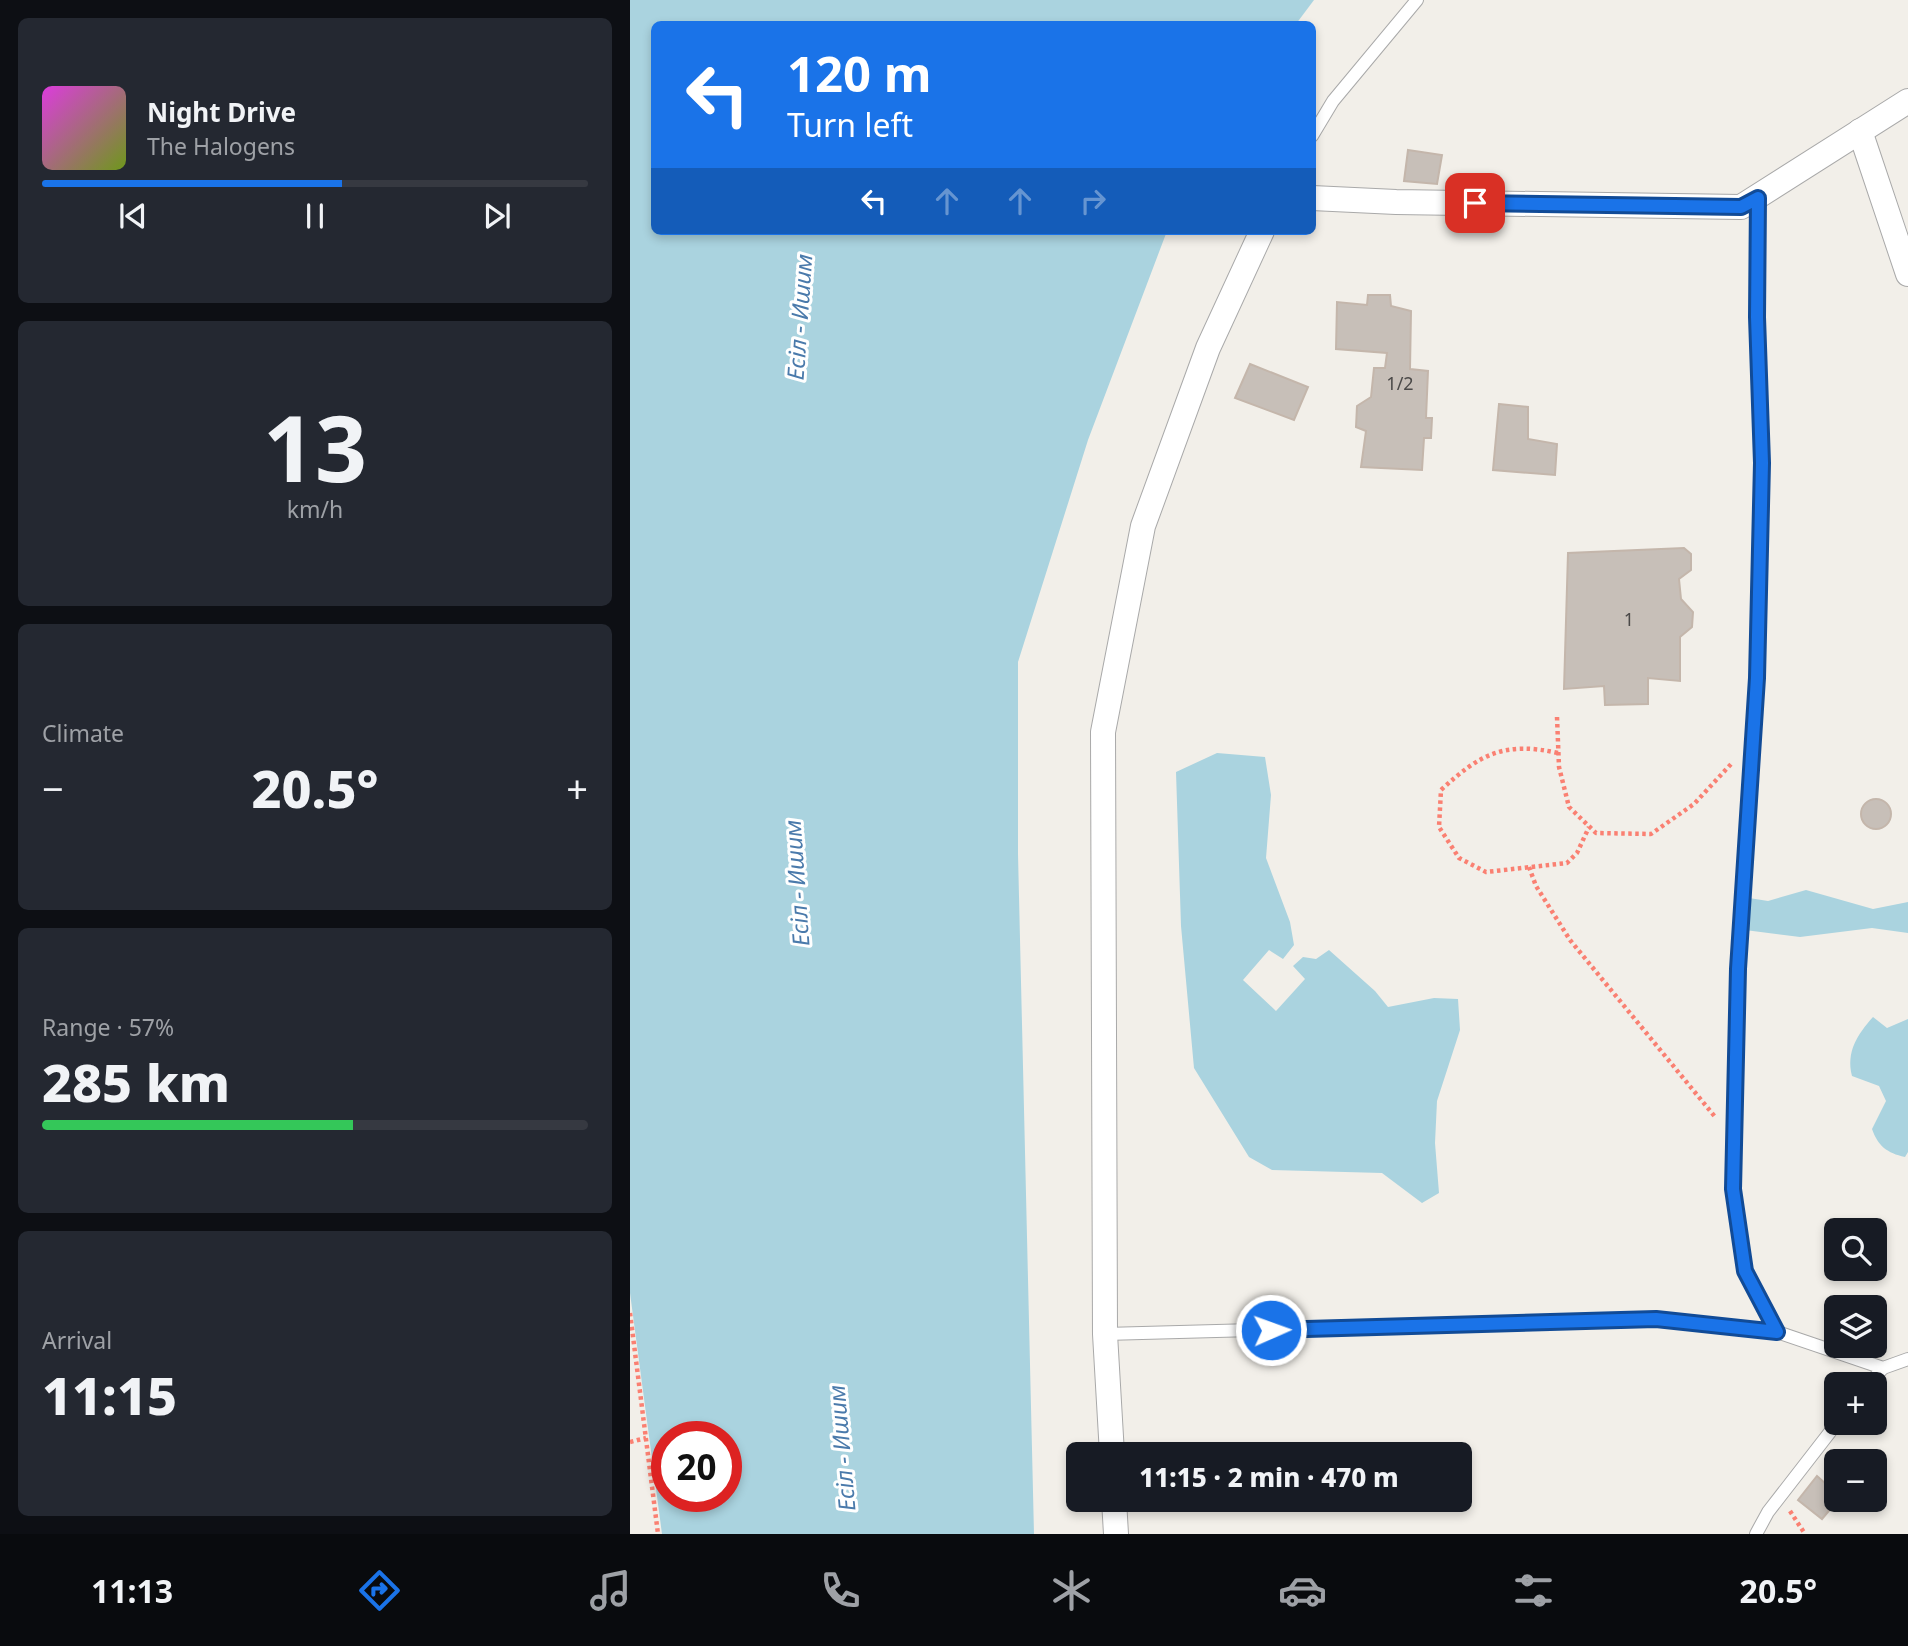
<!DOCTYPE html>
<html lang="en">
<head>
<meta charset="utf-8">
<style>
  body { margin:0; font-family:"Noto Sans",sans-serif; background:#242831; color:#f1f3f6; height:100vh; display:flex; flex-direction:column; font-size:26px; white-space:nowrap }
  * { box-sizing:border-box; margin:0 }
  p { font-size:23px; color:#9ea1a6 }
  .icon { flex:none; width:38px; height:38px; fill:none; stroke:currentColor; stroke-width:2; stroke-linecap:round; stroke-linejoin:round }
  .map { position:relative; flex:1; overflow:hidden }
  .sheet { display:flex; flex-direction:column; gap:18px; padding:18px; background:#0d0f14; width:630px }
  .sheet>* { flex:none }
  .hud { position:absolute; left:21px; top:21px; width:665px; height:214px; border-radius:10px; box-shadow:0 4px 10px #0003; background:#1a73e8; color:#fff; overflow:hidden }
  .tools { position:absolute; left:1194px; top:1218px; display:grid; gap:14px }
  .tools a { display:grid; place-items:center; width:63px; height:63px; border-radius:10px; background:#171b24; box-shadow:0 4px 10px #0003; font-size:35px }
  .speed { position:absolute; left:21px; top:1421px; display:flex; gap:14px; font-size:35px; font-weight:700; text-align:center }
  .speed>* { display:grid; place-content:center; width:91px; height:91px; border-radius:50%; background:#171b24; box-shadow:0 4px 10px #0003; line-height:1 }
  .speed .limit { border:10px solid #d22; background:#fff; color:#111 }
  .pin { position:absolute; display:grid; place-items:center; width:60px; height:60px; color:#fff; margin:-30px; border-radius:14px; box-shadow:0 4px 10px #0006 }
  .me { position:absolute; width:77px; margin:-38px; rotate:88deg; stroke-linejoin:round; filter:drop-shadow(0 0 5px #0008) }
  .turn { display:flex; align-items:center; gap:24px; height:147px; padding:0 21px; font-size:32px }
  .turn .icon { width:91px; height:91px; stroke-width:2.5 }
  .turn b { display:block; font-size:49px; line-height:60px }
  .lanes { display:flex; align-items:center; height:66px; padding:0 21px; background:#0003; justify-content:center; gap:35px; direction:ltr }
  .lanes .off { opacity:.35 }
  .big { font-size:52px; font-weight:800; line-height:1.1 }
  .sheet .widget { flex:1; display:flex; flex-direction:column; justify-content:center; gap:10px; min-width:0; padding:0 24px; border-radius:10px; background:#242831 }
  .sheet .dial { align-items:center; gap:0 }
  .dial b { font-size:91px; line-height:1 }
  .song { display:flex; align-items:center; gap:21px }
  .cover { width:84px; height:84px; border-radius:10px; background:linear-gradient(135deg,hsl(300 70% 55%),hsl(80 70% 35%)) }
  .played { height:7px; border-radius:4px; background:linear-gradient(90deg,#1a73e8 55%,#363941 55%) }
  .keys { display:flex; justify-content:space-around; direction:ltr }
  .heat { display:flex; justify-content:space-between; align-items:center; font-size:38px; direction:ltr }
  .charge { height:10px; border-radius:5px; background:linear-gradient(90deg,#34c759 57%,#363941 0) }
  .trip { position:absolute; left:436px; top:1442px; width:406px; height:70px; border-radius:10px; background:#171b24; box-shadow:0 4px 10px #0003; font-weight:800; line-height:70px; text-align:center }
  .tabs { display:flex; height:112px; justify-content:space-around; align-items:center; background:#090b0e; color:#9ea1a6 }
  .tabs .icon { width:49px; height:49px }
  .tabs .on { color:#1a73e8 }
  .tabs b { font-size:32px; color:#f1f3f6 }
  main { display:flex; flex:1; min-height:0 }
  .map>svg:first-child { display:block }
</style>
</head>
<body>
<main>
<section class="sheet">
<div class="widget">
<div class="song"><i class="cover"></i><div><b>Night Drive</b><p>The Halogens</p></div></div>
<div class="played"></div>
<div class="keys"><svg class="icon" aria-label="previous" viewBox="0 0 24 24"><path d="M18 5L8 12l10 7zM5 5v14"/></svg><svg class="icon" aria-label="pause" viewBox="0 0 24 24"><path d="M8 5v14M16 5v14"/></svg><svg class="icon" aria-label="next" viewBox="0 0 24 24"><path d="M6 5l10 7-10 7zM19 5v14"/></svg></div>
</div>
<div class="widget dial"><b>13</b><p>km/h</p></div>
<div class="widget"><p>Climate</p>
<div class="heat"><a>−</a><b class="big">20.5°</b><a>+</a></div>
</div>
<div class="widget"><p>Range · 57%</p><b class="big">285 km</b><div class="charge"></div></div>
<div class="widget"><p>Arrival</p><b class="big">11:15</b></div>
</section>
<div class="map">
<svg width="1278" height="1534" viewBox="0 0 1278 1534">
  <rect width="100%" height="100%" fill="#f2efe9"/>
  <g fill="#aad3df" fill-rule="evenodd">
    <path d="M0 0H684L666 24H24V231H537L458 440 388 662V854L404 1534H32L0 1293ZM37 1437H96V1496H37Z"/>
    <path d="M587 753 635 757 641 795 636 858 660 922 664 945 653 959 639 950 613 980 646 1011 675 979 663 966 673 957 686 959 699 950 745 991 758 1007 804 998 828 999 830 1030 807 1101 805 1143 809 1193 792 1203 752 1173 642 1170 619 1157 564 1068 551 926 546 772Z"/>
    <path d="M1176 890 1243 909 1278 902V933L1242 928 1170 937 1115 930 1119 898 1138 901Z"/>
    <path d="M1243 1017 1257 1028 1278 1019V1152L1275 1157C1257 1153 1248 1146 1242 1129L1256 1101 1249 1086 1222 1076C1216 1052 1227 1035 1243 1017Z"/>
  </g>
  <g fill="#c7bfb8" stroke="#c4b6ab" stroke-width="2">
    <path d="M778 150 812 155 807 184 774 181Z"/>
    <path d="M738 295H760L761 306 781 311 780 369 798 371 796 418H802L801 438H794L792 470 731 467 736 431 726 427 727 406 741 397 744 368H755L757 353 706 349 707 302 737 305Z"/>
    <path d="M620 364 678 387 664 420 605 398Z"/>
    <path d="M869 404 898 407V439L927 444 925 475 863 470Z"/>
    <path d="M1054 548 1061 554V570L1049 579 1051 599 1063 612 1062 627 1050 637V681L1018 678V704L975 705 974 686 934 689 938 553Z"/>
    <circle cx="1246" cy="814" r="15"/>
    <path d="M1187 1476 1206 1493 1208 1500 1192 1519 1168 1500Z"/>
  </g>
  <g fill="none" stroke-linecap="round" stroke-linejoin="round">
    <defs>
      <g id="lane">
        <path d="M682 136 703 101 787 0"/>
        <path d="M1128 198 1127 317 1132 463 1127 679 1108 969 1103 1189 1115 1271 1147 1332"/>
        <path d="M475 1334 1026 1319 1147 1332 1253 1368 1278 1359"/>
        <path d="M1239 1384 1253 1368"/>
        <path d="M1126 1534 1138 1512 1207 1423"/>
      </g>
      <g id="street">
        <path d="M1230 131 1278 274"/>
        <path d="M682 198 766 202 1111 207 1278 101"/>
        <path d="M482 1454 475 1334 473 732 513 526 578 348 632 231"/>
        <path d="M484 1500 486 1534"/>
      </g>
    </defs>
    <use href="#lane" stroke="#a9a9a9" stroke-width="14"/>
    <use href="#street" stroke="#a9a9a9" stroke-width="26"/>
    <g stroke="#fa8072" stroke-width="4.5" stroke-dasharray="3.5 3.5" stroke-linecap="butt">
      <path d="M927 717 929 767 939 807 966 833 1021 834 1064 804 1102 763"/>
      <path d="M928 753C874 741 850 754 811 790L809 827 829 858 856 872 937 863 947 853 959 827"/>
      <path d="M899 867 906 886 940 940 1086 1118"/>
      <path d="M0 1313 28 1534"/>
      <path d="M0 1442 16 1438"/>
      <path d="M1160 1511 1175 1534"/>
    </g>
    <use href="#lane" stroke="#fff" stroke-width="12"/>
    <use href="#street" stroke="#fff" stroke-width="24"/>
  </g>
  <g fill="none" stroke-linecap="round" stroke-linejoin="round">
    <defs>
      <path id="route" d="M641 1330 1026 1319 1147 1332 1115 1271 1103 1189 1108 969 1127 678 1132 463 1127 317 1128 198 1111 207 845 203"/>
    </defs>
    <use href="#route" stroke="#114b97" stroke-width="18"/>
    <use href="#route" stroke="#1a73e8" stroke-width="12"/>
  </g>
  <g text-anchor="middle" stroke-width="6" stroke-linejoin="round" paint-order="stroke">
    <g font-size="18" fill="#4b4948">
      <text x="770" y="390">1/2</text>
      <text x="999" y="626">1</text>
    </g>
    <g font-size="23" font-style="italic" fill="#4a7aab" stroke="#fff">
      <text transform="translate(170 317) rotate(-86)" y="8">Есіл - Ишим</text>
      <text transform="translate(167 883) rotate(-94)" y="8">Есіл - Ишим</text>
      <text transform="translate(212 1448) rotate(-95)" y="8">Есіл - Ишим</text>
    </g>
  </g>
</svg>
<div class="tools">
<a><svg class="icon" aria-label="search" viewBox="0 0 24 24"><circle cx="10" cy="10" r="6"/><path d="M15 15l6 6"/></svg></a>
<a><svg class="icon" aria-label="layers" viewBox="0 0 24 24"><path d="M12 4l9 5-9 5-9-5zM3 14l9 5 9-5"/></svg></a>
<a>+</a>
<a>−</a>
</div>
<div class="speed"><div class="limit">20</div></div>
<div class="pin" style="left:845px;top:203px;background:#d93025"><svg class="icon" aria-label="arrive" viewBox="0 0 24 24"><path d="M6 21V4h12l-3 4 3 4H6"/></svg></div>
<svg class="me" style="left:641px;top:1330px" viewBox="-20 -20 40 40"><circle r="17" fill="#1a73e8" stroke="#fff" stroke-width="3"/><path d="M0-11L8 9 0 5-8 9z" fill="#fff"/></svg>
<div class="trip">11:15 · 2 min · 470 m</div>
<div class="hud">
<div class="turn"><svg class="icon" aria-label="left" viewBox="0 0 24 24"><path d="M17 20v-9H6M10 6l-5 5 5 5"/></svg><div><b>120 m</b>Turn left</div></div>
<div class="lanes"><svg class="icon" aria-label="left" viewBox="0 0 24 24"><path d="M17 20v-9H6M10 6l-5 5 5 5"/></svg><svg class="icon off" aria-label="ahead" viewBox="0 0 24 24"><path d="M12 20V5M6 11l6-6 6 6"/></svg><svg class="icon off" aria-label="ahead" viewBox="0 0 24 24"><path d="M12 20V5M6 11l6-6 6 6"/></svg><svg class="icon off" aria-label="right" viewBox="0 0 24 24"><path d="M7 20v-9h11M14 6l5 5-5 5"/></svg></div>
</div>
</div>
</main>
<nav class="tabs">
<b>11:13</b>
<svg class="icon on" aria-label="directions" viewBox="0 0 24 24"><path d="M12 3l9 9-9 9-9-9zM9 14v-3h6M13 9l2 2-2 2"/></svg>
<svg class="icon" aria-label="music" viewBox="0 0 24 24"><path d="M9 18V5l10-2v13"/><circle cx="6" cy="18" r="3"/><circle cx="16" cy="16" r="3"/></svg>
<svg class="icon" aria-label="phone" viewBox="0 0 24 24"><path d="M5 4h4l2 5-3 2q2 4 5 5l2-3 5 2v4C11 20 4 13 5 4z"/></svg>
<svg class="icon" aria-label="climate" viewBox="0 0 24 24"><path d="M12 3v18M4 7l16 10M4 17L20 7"/></svg>
<svg class="icon" aria-label="car" viewBox="0 0 24 24"><path d="M5 17H2v-5l4-1 3-4h7l3 4 3 1v5h-3M9 17h6M6 11h13"/><circle cx="7" cy="17" r="2"/><circle cx="17" cy="17" r="2"/></svg>
<svg class="icon" aria-label="filters" viewBox="0 0 24 24"><path d="M4 7h16M4 17h16"/><circle cx="9" cy="7" r="2"/><circle cx="15" cy="17" r="2"/></svg>
<b>20.5°</b>
</nav>
</body>
</html>
